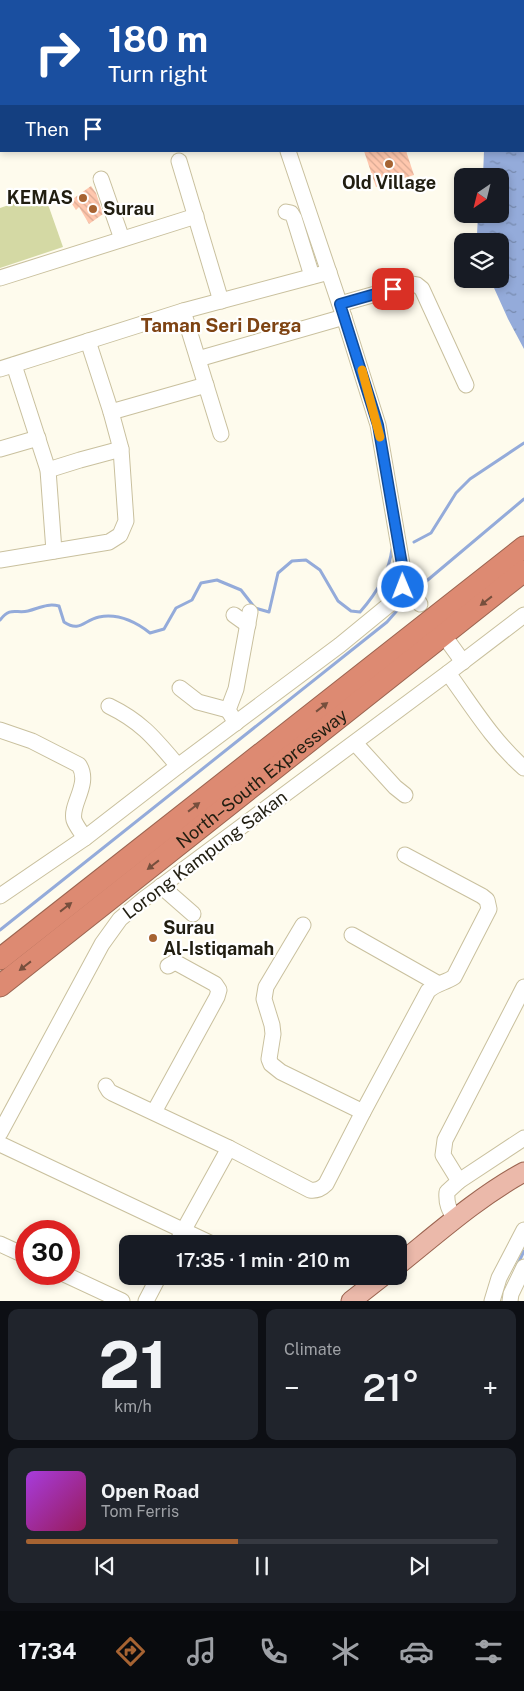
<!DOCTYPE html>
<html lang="en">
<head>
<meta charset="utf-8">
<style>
  body { margin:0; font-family:"Public Sans",sans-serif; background:#20242c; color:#f1f3f6; height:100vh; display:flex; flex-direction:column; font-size:19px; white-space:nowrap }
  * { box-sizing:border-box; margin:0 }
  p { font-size:16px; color:#9ea1a6 }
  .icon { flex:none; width:28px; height:28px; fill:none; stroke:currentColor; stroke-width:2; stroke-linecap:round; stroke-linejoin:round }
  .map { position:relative; height:1301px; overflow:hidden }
  .side { display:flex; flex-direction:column; gap:8px; padding:8px; background:#0d0f14; flex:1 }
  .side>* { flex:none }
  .banner { position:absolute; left:0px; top:0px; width:525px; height:152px; box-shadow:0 2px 8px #0003; background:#1a4fa0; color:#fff; overflow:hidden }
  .needle { width:32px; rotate:215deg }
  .tools { position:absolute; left:454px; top:168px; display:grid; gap:10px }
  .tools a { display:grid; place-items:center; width:55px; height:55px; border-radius:10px; background:#171b24; box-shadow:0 2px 8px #0003; font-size:25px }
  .speed { position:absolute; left:15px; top:1220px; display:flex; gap:10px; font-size:25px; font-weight:700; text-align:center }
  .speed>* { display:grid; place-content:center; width:65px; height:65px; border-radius:50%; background:#171b24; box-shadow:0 2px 8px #0003; line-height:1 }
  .speed .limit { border:8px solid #d22; background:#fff; color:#111 }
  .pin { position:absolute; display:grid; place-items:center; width:42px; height:42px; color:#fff; margin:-21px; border-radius:10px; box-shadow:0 2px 8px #0006 }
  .me { position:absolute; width:55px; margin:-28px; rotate:359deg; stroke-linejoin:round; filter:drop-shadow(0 0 4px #0008) }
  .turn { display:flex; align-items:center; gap:18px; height:105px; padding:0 25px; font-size:22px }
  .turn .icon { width:65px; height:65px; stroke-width:2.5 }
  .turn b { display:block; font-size:35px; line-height:42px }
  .then { display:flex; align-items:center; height:48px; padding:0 25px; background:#0003; gap:10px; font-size:19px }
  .big { font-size:38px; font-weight:600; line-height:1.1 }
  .side .widget { flex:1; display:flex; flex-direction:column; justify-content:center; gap:8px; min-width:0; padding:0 18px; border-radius:10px; background:#20242c }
  .side .dial { align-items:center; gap:0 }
  .dial b { font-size:65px; line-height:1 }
  .song { display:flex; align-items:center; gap:15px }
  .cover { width:60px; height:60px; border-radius:8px; background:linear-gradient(135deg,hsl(280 70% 55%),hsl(330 70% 35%)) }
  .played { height:5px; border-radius:2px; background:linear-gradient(90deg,#a66332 45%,#363941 45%) }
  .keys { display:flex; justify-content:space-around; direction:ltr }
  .heat { display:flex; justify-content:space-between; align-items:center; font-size:28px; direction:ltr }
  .side .tiles { flex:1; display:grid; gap:8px; grid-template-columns:1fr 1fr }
  .widget:last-child { grid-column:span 2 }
  .trip { position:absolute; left:119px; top:1235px; width:288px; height:50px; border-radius:10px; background:#171b24; box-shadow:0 2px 8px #0003; font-weight:600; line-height:50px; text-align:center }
  .menu { display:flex; height:80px; justify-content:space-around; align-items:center; background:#090b0e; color:#9ea1a6 }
  .menu .icon { width:35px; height:35px }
  .menu .on { color:#a66332 }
  .menu b { font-size:22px; color:#f1f3f6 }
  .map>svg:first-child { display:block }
</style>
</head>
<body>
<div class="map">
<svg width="524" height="1301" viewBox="0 0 524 1301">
  <defs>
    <pattern id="water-ripples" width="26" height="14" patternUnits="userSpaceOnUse" patternTransform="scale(1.25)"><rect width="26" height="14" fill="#94abda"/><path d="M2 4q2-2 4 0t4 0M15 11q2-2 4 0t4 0" fill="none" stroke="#788baf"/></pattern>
    <pattern id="building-back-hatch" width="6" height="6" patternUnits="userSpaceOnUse" patternTransform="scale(1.25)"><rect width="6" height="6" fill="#ffc7ad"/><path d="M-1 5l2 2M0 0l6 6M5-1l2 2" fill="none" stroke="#daaa94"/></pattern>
  </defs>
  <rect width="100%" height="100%" fill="#fefbed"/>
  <path fill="#d4d9a4" d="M44 193 63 247 0 268V208Z"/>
  <path fill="url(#water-ripples)" d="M499 0H524V349L508 319 490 279H500V241H478L477 235 478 214H500V176H483L484 151H524V1H499Z"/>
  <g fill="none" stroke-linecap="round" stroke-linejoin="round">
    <g stroke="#94abda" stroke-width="3">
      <path d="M414 542 431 533 456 493 470 479 524 443"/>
      <path d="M417 589 524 499"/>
      <path d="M0 620C11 606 16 614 28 611 40 608 47 603 59 606L64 622C80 633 84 620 99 617 119 613 136 622 150 633L164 629 176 608 192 600 201 583 217 580 241 590 255 608 269 612 278 573 292 561 306 560 320 570 338 601 351 611 360 612C376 594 389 573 392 549"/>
      <path d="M0 930 387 622 408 598"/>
      <path d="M517 1266 524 1251"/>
    </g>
  </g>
  <g fill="url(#building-back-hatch)">
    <path d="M364 151H406L414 175 376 187Z"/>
    <path d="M91 186 96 193 103 214 89 224 79 207 76 210 70 201Z"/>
  </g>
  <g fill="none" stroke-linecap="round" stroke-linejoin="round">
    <defs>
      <g id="minor">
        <path d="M23 0 24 1"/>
        <path d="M78 0 79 1"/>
        <path d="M128 0 129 1"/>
        <path d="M229 0 230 1"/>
        <path d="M243 0 244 1"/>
        <path d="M38 1 41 0"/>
        <path d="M0 24 1 23"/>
        <path d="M0 128H1"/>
        <path d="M179 161 221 301"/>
        <path d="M101 179 122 239"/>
        <path d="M286 212 291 213 294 218 312 276"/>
        <path d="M0 278 196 216"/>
        <path d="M340 304 411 284 417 285 422 289 466 385"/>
        <path d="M183 311 221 434"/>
        <path d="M198 359 344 317"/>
        <path d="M14 365 48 470 54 551"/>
        <path d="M0 369 183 311 329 272"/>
        <path d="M111 412 206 385"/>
        <path d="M0 449 38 438"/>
        <path d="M48 470 80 460 121 449"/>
        <path d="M0 560 109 542 120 535 126 521 121 449 111 412 88 341"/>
        <path d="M403 587 415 597 420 604"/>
        <path d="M234 615 248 625"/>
        <path d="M450 644 463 662"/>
        <path d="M448 673C472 706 493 741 524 768"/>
        <path d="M180 688 198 702 228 710"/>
        <path d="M109 706C142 722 155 739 178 766"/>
        <path d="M236 723 228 710 236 689 250 612"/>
        <path d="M0 730 32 741 79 765C91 784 70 804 74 820 76 826 82 833 85 838"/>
        <path d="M355 743 395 787 405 795"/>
        <path d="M161 886 193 914"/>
        <path d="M0 896 85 838 178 766 340 645 390 604 403 587 404 576 378 425 344 317 288 151"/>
        <path d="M303 925 266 987 264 999 272 1025 273 1034 269 1059 271 1064 281 1072 363 1112"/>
        <path d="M352 935 437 983"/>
        <path d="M106 1086 109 1091 112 1093 229 1148 310 1190C317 1191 321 1189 326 1184L363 1112 428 991C436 983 445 983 454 977L489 909 487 900 482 896 405 855"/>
        <path d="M154 1112 217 997 219 990 215 984 175 962 168 966"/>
        <path d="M0 1133 102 944 120 919 144 899 448 673 524 615"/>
        <path d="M0 1144 212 1244"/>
        <path d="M459 1181 443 1155 445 1140 524 987"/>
        <path d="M455 1219C449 1210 446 1203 447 1192L459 1181 524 1138"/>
        <path d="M0 1244 26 1256"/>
        <path d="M176 1244 229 1148"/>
        <path d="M64 1274 122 1301"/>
        <path d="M146 1301 159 1276"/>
        <path d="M492 1301 499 1278 524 1230"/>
        <path d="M510 1301 511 1294 524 1267"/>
      </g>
      <g id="major">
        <path d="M398 1265C438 1233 478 1197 524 1172"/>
        <path d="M351 1301 383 1276"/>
      </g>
      <g id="highway">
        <path d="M0 959 524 547"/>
        <path id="s1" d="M0 986 524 571"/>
      </g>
    </defs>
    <use href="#minor" stroke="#c9c09e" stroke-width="17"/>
    <use href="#major" stroke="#9b6450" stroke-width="21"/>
    <use href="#highway" stroke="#9b6450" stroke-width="23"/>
    <use href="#minor" stroke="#fff" stroke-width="15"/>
    <use href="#major" stroke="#ebb9aa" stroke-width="19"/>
    <use href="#highway" stroke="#dd8a72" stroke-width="21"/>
  </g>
  <defs><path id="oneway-solid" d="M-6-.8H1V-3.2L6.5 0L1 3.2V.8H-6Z" transform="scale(1.25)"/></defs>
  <g fill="#764f3d">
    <use href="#oneway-solid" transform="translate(486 601) rotate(142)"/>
    <use href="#oneway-solid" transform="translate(322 707) rotate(-38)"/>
    <use href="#oneway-solid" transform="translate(194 807) rotate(-38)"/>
    <use href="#oneway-solid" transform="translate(153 865) rotate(142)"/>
    <use href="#oneway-solid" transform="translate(66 907) rotate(-38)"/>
    <use href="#oneway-solid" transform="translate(25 966) rotate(142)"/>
  </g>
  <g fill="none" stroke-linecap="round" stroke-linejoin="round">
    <defs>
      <path id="route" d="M393 289 340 304 378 425 404 576 403 587"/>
    </defs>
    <use href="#route" stroke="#114b97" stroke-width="12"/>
    <use href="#route" stroke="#1a73e8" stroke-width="9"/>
    <path stroke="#f59e0b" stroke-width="9" d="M362 370 380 437"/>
  </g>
  <g fill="#a66332" stroke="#fff" stroke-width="2">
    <circle cx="389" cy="164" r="5"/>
    <circle cx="83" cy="198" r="5"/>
    <circle cx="93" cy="209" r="5"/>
    <circle cx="153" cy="938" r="5"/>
  </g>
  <g text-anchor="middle" stroke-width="4.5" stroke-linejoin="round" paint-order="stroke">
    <g font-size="18" font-weight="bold" fill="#211e11" stroke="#fff" text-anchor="start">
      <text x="389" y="189" text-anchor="middle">Old Village</text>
      <text x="73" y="204" text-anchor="end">KEMAS</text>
      <text x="103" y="215">Surau</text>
      <text x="163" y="934">Surau<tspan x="163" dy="21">Al-Istiqamah</tspan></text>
    </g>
    <g font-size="18" fill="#211e11" stroke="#fff">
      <text dy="6" stroke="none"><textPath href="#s1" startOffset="334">North–South Expressway</textPath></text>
      <text transform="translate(205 855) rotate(-37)" y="6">Lorong Kampung Sakan</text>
    </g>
    <g font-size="19" font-weight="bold" fill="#7e4313" stroke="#fff">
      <text x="221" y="332">Taman Seri Derga</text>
    </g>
  </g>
</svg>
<div class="tools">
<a><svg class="needle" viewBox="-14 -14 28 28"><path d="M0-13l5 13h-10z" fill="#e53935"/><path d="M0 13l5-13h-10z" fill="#9ea1a6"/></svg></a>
<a><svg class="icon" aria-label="layers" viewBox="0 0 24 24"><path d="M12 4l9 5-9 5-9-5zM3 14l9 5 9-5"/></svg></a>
</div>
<div class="speed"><div class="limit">30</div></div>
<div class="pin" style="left:393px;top:289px;background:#d93025"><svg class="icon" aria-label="arrive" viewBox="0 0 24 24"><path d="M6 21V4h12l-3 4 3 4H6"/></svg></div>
<svg class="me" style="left:403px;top:587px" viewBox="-20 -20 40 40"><circle r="17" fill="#1a73e8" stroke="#fff" stroke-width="3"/><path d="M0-11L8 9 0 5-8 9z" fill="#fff"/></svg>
<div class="trip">17:35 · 1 min · 210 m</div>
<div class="banner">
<div class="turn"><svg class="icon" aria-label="right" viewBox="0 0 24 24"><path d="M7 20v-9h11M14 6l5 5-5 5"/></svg><div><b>180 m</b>Turn right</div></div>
<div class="then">Then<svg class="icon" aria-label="arrive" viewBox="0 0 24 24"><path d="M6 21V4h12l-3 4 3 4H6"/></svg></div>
</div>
</div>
<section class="side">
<div class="tiles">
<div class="widget dial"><b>21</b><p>km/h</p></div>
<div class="widget"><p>Climate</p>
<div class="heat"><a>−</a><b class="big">21°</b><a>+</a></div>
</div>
<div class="widget">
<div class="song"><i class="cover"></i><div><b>Open Road</b><p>Tom Ferris</p></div></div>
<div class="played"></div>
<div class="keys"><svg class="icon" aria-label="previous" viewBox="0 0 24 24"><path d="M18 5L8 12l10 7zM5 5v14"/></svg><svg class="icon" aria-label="pause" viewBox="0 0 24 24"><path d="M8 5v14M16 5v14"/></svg><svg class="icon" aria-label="next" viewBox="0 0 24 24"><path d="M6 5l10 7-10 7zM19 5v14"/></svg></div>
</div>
</div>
</section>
<nav class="menu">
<b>17:34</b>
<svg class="icon on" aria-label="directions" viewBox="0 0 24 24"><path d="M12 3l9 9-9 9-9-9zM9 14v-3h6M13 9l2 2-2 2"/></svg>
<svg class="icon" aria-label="music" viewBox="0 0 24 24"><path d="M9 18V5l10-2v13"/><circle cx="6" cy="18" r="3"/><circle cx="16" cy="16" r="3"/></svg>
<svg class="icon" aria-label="phone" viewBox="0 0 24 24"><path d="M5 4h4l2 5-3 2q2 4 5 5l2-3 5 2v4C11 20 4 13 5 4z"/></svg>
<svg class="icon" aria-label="climate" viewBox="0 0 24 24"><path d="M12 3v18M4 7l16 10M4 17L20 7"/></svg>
<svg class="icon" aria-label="car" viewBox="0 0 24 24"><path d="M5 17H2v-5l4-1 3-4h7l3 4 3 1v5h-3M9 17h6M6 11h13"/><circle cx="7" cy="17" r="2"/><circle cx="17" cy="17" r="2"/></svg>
<svg class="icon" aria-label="filters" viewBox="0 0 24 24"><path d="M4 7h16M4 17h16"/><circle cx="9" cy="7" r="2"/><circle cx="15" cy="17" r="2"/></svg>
</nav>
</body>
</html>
